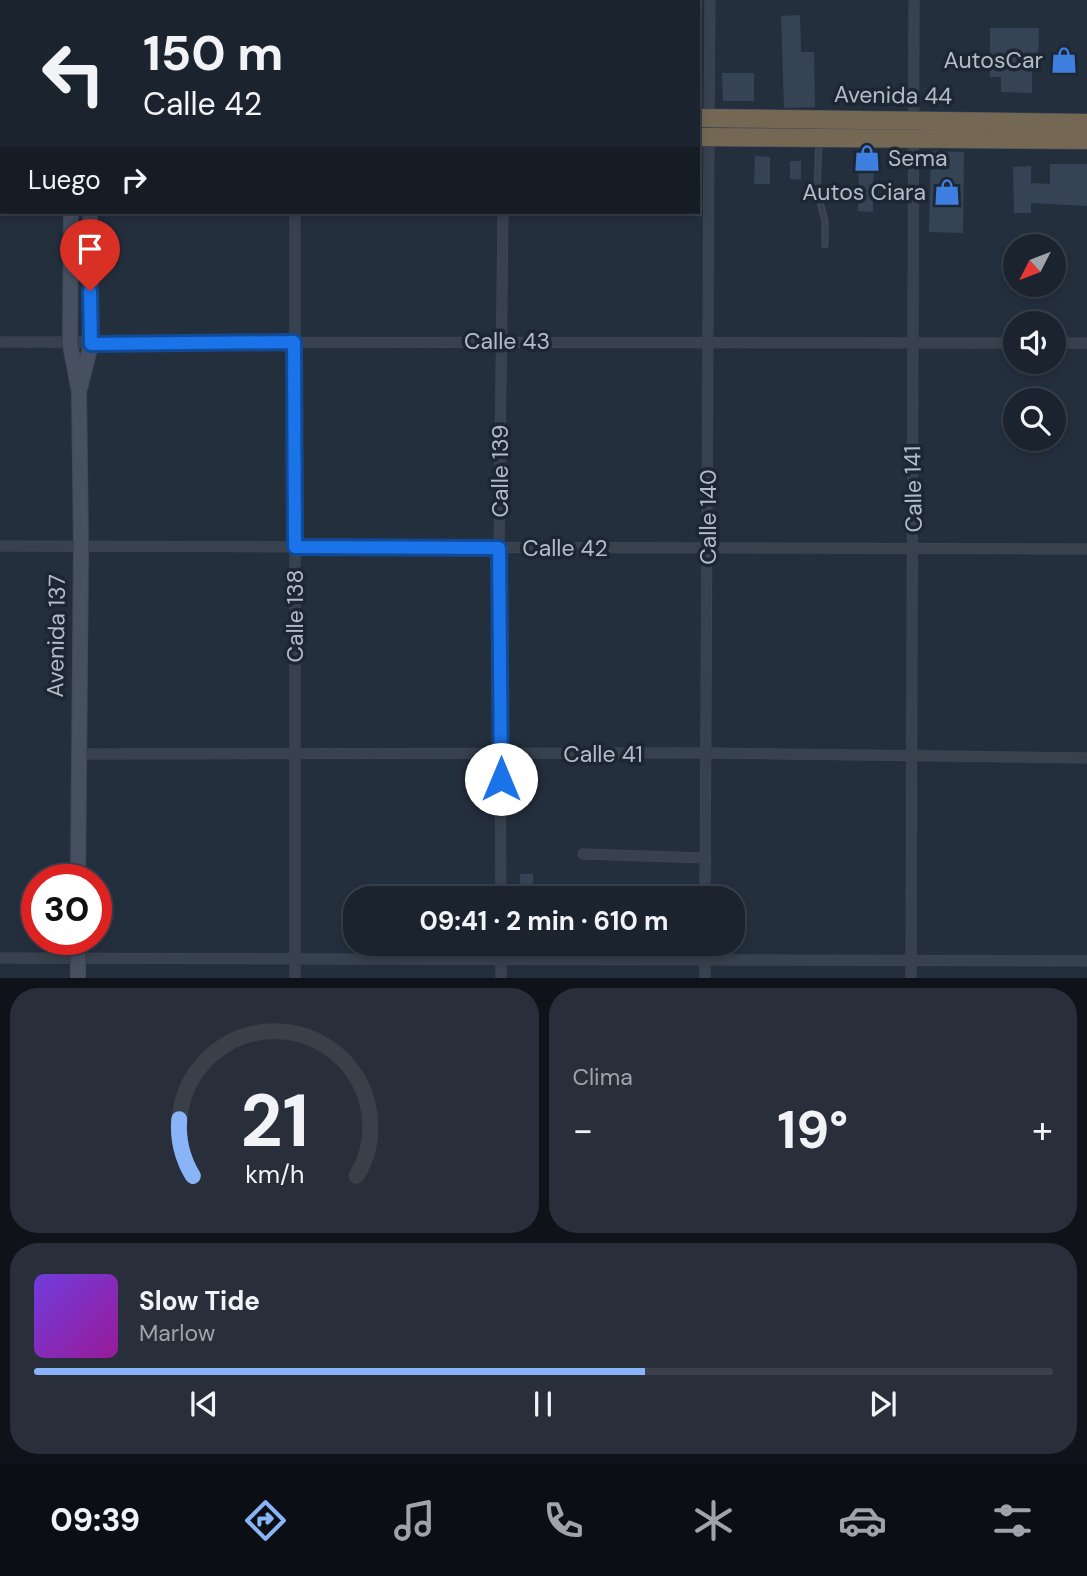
<!DOCTYPE html>
<html lang="es">
<head>
<meta charset="utf-8">
<style>
  body { margin:0; font-family:"DM Sans",sans-serif; background:#282f3a; color:#f1f3f6; height:100vh; display:flex; flex-direction:column; font-size:26px; white-space:nowrap }
  * { box-sizing:border-box; margin:0 }
  p { font-size:23px; color:#a0a4aa }
  .icon { flex:none; width:38px; height:38px; fill:none; stroke:currentColor; stroke-width:2; stroke-linecap:round; stroke-linejoin:round }
  .map { position:relative; height:978px; overflow:hidden }
  .details { display:flex; flex-direction:column; gap:10px; padding:10px; background:#0f1319; flex:1 }
  .details>* { flex:none }
  .top-card { position:absolute; left:0px; top:0px; width:700px; height:214px; box-shadow:0 4px 10px #0003,0 0 0 2px #39404a; background:#1b232e; color:#f1f3f6; overflow:hidden }
  .needle { width:46px; rotate:228deg }
  .controls { position:absolute; left:1003px; top:234px; display:grid; gap:14px }
  .controls a { display:grid; place-items:center; width:63px; height:63px; border-radius:50%; background:#1b232e; box-shadow:0 4px 10px #0003,0 0 0 2px #39404a; font-size:35px }
  .speed { position:absolute; left:21px; top:864px; display:flex; gap:14px; font-size:35px; font-weight:700; text-align:center }
  .speed>* { display:grid; place-content:center; width:91px; height:91px; border-radius:50%; background:#1b232e; box-shadow:0 4px 10px #0003,0 0 0 2px #39404a; line-height:1 }
  .speed .limit { border:10px solid #d22; background:#fff; color:#111 }
  .pin { position:absolute; display:grid; place-items:center; width:60px; height:60px; color:#fff; margin:-72px -30px; border-radius:50% 50% 50% 0; rotate:-45deg; box-shadow:0 0 7px #0007 }
  .pin .icon { rotate:45deg }
  .me { position:absolute; width:77px; margin:-38px; rotate:0deg; stroke-linejoin:round; filter:drop-shadow(0 0 5px #0008) }
  .turn { display:flex; align-items:center; gap:24px; height:147px; padding:0 28px; font-size:32px }
  .turn .icon { width:91px; height:91px; stroke-width:2.5 }
  .turn b { display:block; font-size:49px; line-height:60px }
  .then { display:flex; align-items:center; height:66px; padding:0 28px; background:#0003; gap:14px; font-size:26px }
  .big { font-size:52px; font-weight:700; line-height:1.1 }
  .details .widget { flex:1; display:flex; flex-direction:column; justify-content:center; gap:10px; min-width:0; padding:0 24px; border-radius:28px; background:#282f3a }
  .details .dial { align-items:center; gap:0 }
  .dial svg { height:182px; overflow:visible; fill:none; stroke:#39404a; stroke-width:7; stroke-linecap:round; text-anchor:middle }
  .dial text { fill:#f1f3f6; stroke:none }
  .song { display:flex; align-items:center; gap:21px }
  .cover { width:84px; height:84px; border-radius:10px; background:linear-gradient(135deg,hsl(260 70% 55%),hsl(300 70% 35%)) }
  .played { height:7px; border-radius:4px; background:linear-gradient(90deg,#8ab4f8 60%,#39404a 60%) }
  .keys { display:flex; justify-content:space-around; direction:ltr }
  .heat { display:flex; justify-content:space-between; align-items:center; font-size:38px; direction:ltr }
  .details .tiles { flex:1; display:grid; gap:10px; grid-template-columns:1fr 1fr }
  .widget:last-child { grid-column:span 2 }
  .trip { position:absolute; left:343px; top:886px; width:402px; height:70px; border-radius:28px; background:#1b232e; box-shadow:0 4px 10px #0003,0 0 0 2px #39404a; font-weight:700; line-height:70px; text-align:center }
  .menu { display:flex; height:112px; justify-content:space-around; align-items:center; background:#0b0e12; color:#a0a4aa }
  .menu .icon { width:49px; height:49px }
  .menu .current { color:#8ab4f8 }
  .menu b { font-size:32px; color:#f1f3f6 }
  .map>svg:first-child { display:block }
</style>
</head>
<body>
<div class="map">
<svg width="1087" height="978" viewBox="0 0 1087 978">
  <rect width="100%" height="100%" fill="#242f3e"/>
  <g fill="#364354">
    <path d="M800 15 801 52H814L815 107 784 108 781 16Z"/>
    <path d="M990 28H1039L1038 67H1032V93L1001 92V77H990Z"/>
    <path d="M722 73H754V101H723Z"/>
    <path d="M888 94V103H857V95Z"/>
    <path d="M859 150 874 151 873 212 858 211Z"/>
    <path d="M931 151 964 152 963 233 929 232Z"/>
    <path d="M755 156 770 157V184H754Z"/>
    <path d="M790 161H801V180L790 179Z"/>
    <path d="M1050 164H1087V206L1031 203V213H1014L1013 167 1031 166V183L1050 184Z"/>
    <rect x="520" y="874" width="13" height="24"/>
  </g>
  <g fill="none" stroke-linecap="round" stroke-linejoin="round">
    <defs>
      <path id="lane" d="M819 141 817 191 825 221V245"/>
      <g id="street">
        <path d="M505 2V0"/>
        <path d="M709 118 710 0"/>
        <path d="M295 212V978"/>
        <path d="M0 342 1015 343"/>
        <path d="M1054 343H1087"/>
        <path d="M0 546 1087 549"/>
        <path d="M77 754 707 753 1087 758"/>
        <path d="M583 854 706 858"/>
        <path d="M501 898 499 548 503 212"/>
        <path d="M705 898 709 137"/>
        <path d="M501 943V978"/>
        <path d="M0 958 1087 961"/>
        <path d="M705 978V943"/>
        <path d="M911 978 914 0"/>
      </g>
      <g id="secondary">
        <path d="M81 2V0"/>
        <path d="M71 212 70 344 79 392 81 547 78 880"/>
        <path d="M80 388 91 344 90 212"/>
        <path d="M78 940V978"/>
      </g>
      <g id="highway">
        <path d="M698 118 1087 123"/>
        <path d="M0 120H2"/>
        <path d="M0 137H2"/>
        <path d="M698 137 1087 140"/>
      </g>
    </defs>
    <use href="#lane" stroke="#414a57" stroke-width="7"/>
    <use href="#street" stroke="#414a57" stroke-width="11"/>
    <use href="#secondary" stroke="#414a57" stroke-width="16"/>
    <use href="#highway" stroke="#434c59" stroke-width="19"/>
    <use href="#lane" stroke="#38414e" stroke-width="5"/>
    <use href="#street" stroke="#38414e" stroke-width="10"/>
    <use href="#secondary" stroke="#465061" stroke-width="14"/>
    <use href="#highway" stroke="#746855" stroke-width="18"/>
  </g>
  <g fill="none" stroke-linecap="round" stroke-linejoin="round">
    <defs>
      <path id="route" d="M90 291 91 344 294 342 295 547 499 548 501 779"/>
    </defs>
    <use href="#route" stroke="#114b97" stroke-width="18"/>
    <use href="#route" stroke="#1a73e8" stroke-width="12"/>
  </g>
  <defs>
    <symbol id="shop-bare" viewBox="-9 -9 18 18"><path d="M-5-2.5h2.3a2.7 3.5 0 0 1 5.4 0H5L5.5 6h-11ZM-1.5-2.5h3a1.5 2.3 0 0 0-3 0Z" fill="#3f7fe0" stroke="#1d2633" stroke-width="2.5" paint-order="stroke"/></symbol>
  </defs>
  <g fill-rule="evenodd">
    <use href="#shop-bare" x="1045" y="41" width="38" height="38"/>
    <use href="#shop-bare" x="848" y="139" width="38" height="38"/>
    <use href="#shop-bare" x="928" y="173" width="38" height="38"/>
  </g>
  <g text-anchor="middle" stroke-width="7" stroke-linejoin="round" paint-order="stroke">
    <g font-size="23" fill="#b4bcc9" stroke="#1d2633" text-anchor="end">
      <text x="1043" y="68">AutosCar</text>
      <text x="888" y="166" text-anchor="start">Sema</text>
      <text x="926" y="200">Autos Ciara</text>
    </g>
    <g font-size="23" fill="#b4bcc9" stroke="#1d2633">
      <text transform="translate(893 95) rotate(1)" y="8">Avenida 44</text>
      <text x="507" y="349">Calle 43</text>
      <text transform="translate(500 471) rotate(-90)" y="8">Calle 139</text>
      <text transform="translate(913 489) rotate(-91)" y="8">Calle 141</text>
      <text transform="translate(708 517) rotate(-90)" y="8">Calle 140</text>
      <text x="565" y="556">Calle 42</text>
      <text transform="translate(295 616) rotate(-90)" y="8">Calle 138</text>
      <text transform="translate(56 636) rotate(-89)" y="8">Avenida 137</text>
      <text x="603" y="762">Calle 41</text>
    </g>
  </g>
</svg>
<div class="controls">
<a><svg class="needle" viewBox="-14 -14 28 28"><path d="M0-13l5 13h-10z" fill="#e53935"/><path d="M0 13l5-13h-10z" fill="#a0a4aa"/></svg></a>
<a><svg class="icon" aria-label="sound" viewBox="0 0 24 24"><path d="M4 9h4l5-4v14l-5-4H4zM17 9q2 3 0 6"/></svg></a>
<a><svg class="icon" aria-label="search" viewBox="0 0 24 24"><circle cx="10" cy="10" r="6"/><path d="M15 15l6 6"/></svg></a>
</div>
<div class="speed"><div class="limit">30</div></div>
<div class="pin" style="left:90px;top:291px;background:#d93025"><svg class="icon" aria-label="arrive" viewBox="0 0 24 24"><path d="M6 21V4h12l-3 4 3 4H6"/></svg></div>
<svg class="me" style="left:501px;top:779px" viewBox="-20 -20 40 40"><circle r="19" fill="#fff"/><path d="M0-13L10 11 0 6-10 11z" fill="#1a73e8"/></svg>
<div class="trip">09:41 · 2 min · 610 m</div>
<div class="top-card">
<div class="turn"><svg class="icon" aria-label="left" viewBox="0 0 24 24"><path d="M17 20v-9H6M10 6l-5 5 5 5"/></svg><div><b>150 m</b>Calle 42</div></div>
<div class="then">Luego<svg class="icon" aria-label="right" viewBox="0 0 24 24"><path d="M7 20v-9h11M14 6l5 5-5 5"/></svg></div>
</div>
</div>
<section class="details">
<div class="tiles">
<div class="widget dial"><svg viewBox="0 0 100 80">
<path d="M14 69A42 42 0 1 1 86 69"/>
<path d="M14 69A42 42 0 0 1 8 44" stroke="#8ab4f8"/>
<text x="50" y="56" font-size="32" font-weight="700">21</text>
<text x="50" y="72" font-size="11">km/h</text>
</svg></div>
<div class="widget"><p>Clima</p>
<div class="heat"><a>−</a><b class="big">19°</b><a>+</a></div>
</div>
<div class="widget">
<div class="song"><i class="cover"></i><div><b>Slow Tide</b><p>Marlow</p></div></div>
<div class="played"></div>
<div class="keys"><svg class="icon" aria-label="previous" viewBox="0 0 24 24"><path d="M18 5L8 12l10 7zM5 5v14"/></svg><svg class="icon" aria-label="pause" viewBox="0 0 24 24"><path d="M8 5v14M16 5v14"/></svg><svg class="icon" aria-label="next" viewBox="0 0 24 24"><path d="M6 5l10 7-10 7zM19 5v14"/></svg></div>
</div>
</div>
</section>
<nav class="menu">
<b>09:39</b>
<svg class="icon current" aria-label="directions" viewBox="0 0 24 24"><path d="M12 3l9 9-9 9-9-9zM9 14v-3h6M13 9l2 2-2 2"/></svg>
<svg class="icon" aria-label="music" viewBox="0 0 24 24"><path d="M9 18V5l10-2v13"/><circle cx="6" cy="18" r="3"/><circle cx="16" cy="16" r="3"/></svg>
<svg class="icon" aria-label="phone" viewBox="0 0 24 24"><path d="M5 4h4l2 5-3 2q2 4 5 5l2-3 5 2v4C11 20 4 13 5 4z"/></svg>
<svg class="icon" aria-label="climate" viewBox="0 0 24 24"><path d="M12 3v18M4 7l16 10M4 17L20 7"/></svg>
<svg class="icon" aria-label="car" viewBox="0 0 24 24"><path d="M5 17H2v-5l4-1 3-4h7l3 4 3 1v5h-3M9 17h6M6 11h13"/><circle cx="7" cy="17" r="2"/><circle cx="17" cy="17" r="2"/></svg>
<svg class="icon" aria-label="filters" viewBox="0 0 24 24"><path d="M4 7h16M4 17h16"/><circle cx="9" cy="7" r="2"/><circle cx="15" cy="17" r="2"/></svg>
</nav>
</body>
</html>
